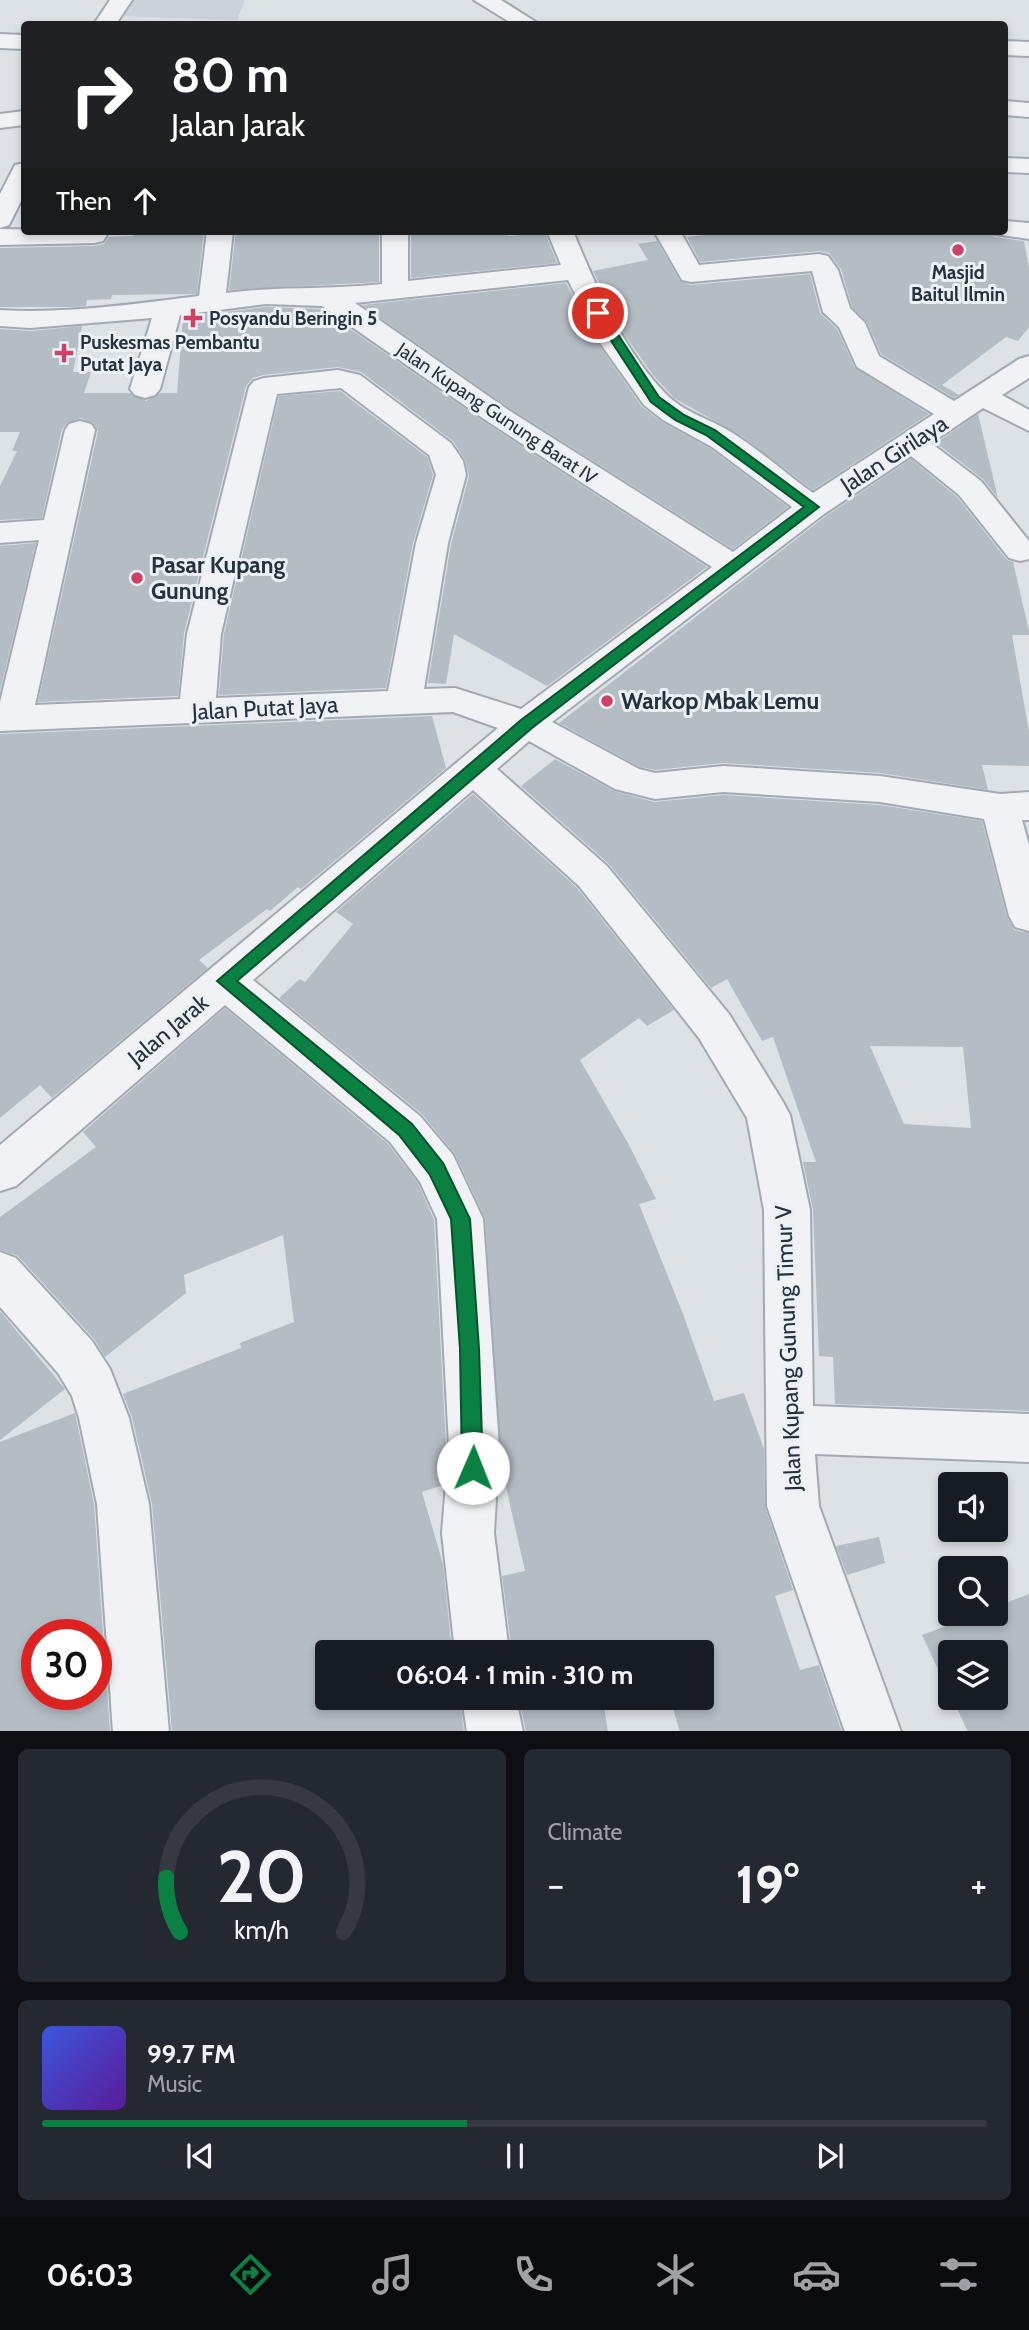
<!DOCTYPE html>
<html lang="en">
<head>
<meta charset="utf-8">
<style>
  body { margin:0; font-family:Cabin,sans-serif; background:#242831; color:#f1f3f6; height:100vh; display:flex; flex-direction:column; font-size:26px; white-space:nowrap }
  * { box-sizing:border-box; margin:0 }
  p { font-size:23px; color:#9ea1a6 }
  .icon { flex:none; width:38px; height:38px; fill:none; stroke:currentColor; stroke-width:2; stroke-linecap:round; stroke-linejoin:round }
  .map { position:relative; height:1731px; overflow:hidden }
  .sheet { display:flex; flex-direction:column; gap:18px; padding:18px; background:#0d0f14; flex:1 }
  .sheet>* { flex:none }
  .guide { position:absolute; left:21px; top:21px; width:987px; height:214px; border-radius:7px; box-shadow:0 4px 10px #0003; background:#202124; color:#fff; overflow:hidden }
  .fabs { position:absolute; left:938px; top:1472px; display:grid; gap:14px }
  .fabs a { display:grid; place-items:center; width:70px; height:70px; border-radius:7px; background:#171b24; box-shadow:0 4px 10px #0003; font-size:35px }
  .speed { position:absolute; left:21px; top:1619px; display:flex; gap:14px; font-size:35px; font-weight:700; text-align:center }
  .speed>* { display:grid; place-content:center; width:91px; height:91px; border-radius:50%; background:#171b24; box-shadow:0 4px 10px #0003; line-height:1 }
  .speed .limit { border:10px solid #d22; background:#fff; color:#111 }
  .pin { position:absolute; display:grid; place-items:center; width:60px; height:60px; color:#fff; margin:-30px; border:4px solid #fff; border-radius:50%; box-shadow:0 2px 7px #0007 }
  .me { position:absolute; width:77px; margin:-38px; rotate:1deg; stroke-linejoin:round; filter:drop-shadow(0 0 5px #0008) }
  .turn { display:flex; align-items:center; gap:24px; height:147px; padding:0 35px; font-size:32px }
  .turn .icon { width:91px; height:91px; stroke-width:2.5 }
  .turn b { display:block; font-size:49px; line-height:60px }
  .then { display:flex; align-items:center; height:66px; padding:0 35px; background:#0003; gap:14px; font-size:26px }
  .big { font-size:52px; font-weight:700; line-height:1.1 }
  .sheet .widget { flex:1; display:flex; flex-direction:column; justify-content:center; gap:10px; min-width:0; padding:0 24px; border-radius:10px; background:#242831 }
  .sheet .dial { align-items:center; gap:0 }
  .dial svg { height:182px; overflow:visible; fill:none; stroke:#363941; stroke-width:7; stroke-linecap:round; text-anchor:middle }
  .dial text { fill:#f1f3f6; stroke:none }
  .song { display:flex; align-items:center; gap:21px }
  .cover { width:84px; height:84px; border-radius:10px; background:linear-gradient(135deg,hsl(230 70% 55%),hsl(270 70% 35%)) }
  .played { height:7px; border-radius:4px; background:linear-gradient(90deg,#0b8043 45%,#363941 45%) }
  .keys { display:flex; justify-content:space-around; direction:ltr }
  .heat { display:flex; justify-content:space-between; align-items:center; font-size:38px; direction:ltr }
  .sheet .tiles { flex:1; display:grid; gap:18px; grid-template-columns:1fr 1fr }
  .widget:last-child { grid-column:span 2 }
  .trip { position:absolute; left:315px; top:1640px; width:399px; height:70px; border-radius:7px; background:#171b24; box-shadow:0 4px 10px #0003; font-weight:700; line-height:70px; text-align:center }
  .dock { display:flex; height:112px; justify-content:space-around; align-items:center; background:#090b0e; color:#9ea1a6 }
  .dock .icon { width:49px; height:49px }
  .dock .selected { color:#0b8043 }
  .dock b { font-size:32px; color:#f1f3f6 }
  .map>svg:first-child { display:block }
</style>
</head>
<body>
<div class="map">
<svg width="1029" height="1732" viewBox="0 0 1029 1732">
  <rect width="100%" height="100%" fill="#dde2e7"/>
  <path fill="#cbd1d9" d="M126 0H245L237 20 118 16Z"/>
  <g fill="#b4bcc4" fill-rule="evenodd">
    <path d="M133 231H204L197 294 112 295 111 299 87 300 86 306 75 307H0V248L94 246 104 244 109 237 133 236Z"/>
    <path d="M236 231H379V282L229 290Z"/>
    <path d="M411 231H507L508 236 545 233 557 263 411 278Z"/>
    <path d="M737 231H989L995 237 1024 241 1029 268V327L1018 341 1006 337 942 385 959 395 954 398 881 354 867 322 852 307 841 269 829 253 819 251 700 262 687 237Z"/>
    <path d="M657 241 680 281 690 285 810 274 820 313 837 329 855 368 929 414 813 490 743 437 674 398 653 375 626 337 593 271 648 260 638 244Z"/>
    <path d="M566 283 596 341 642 407 662 422 711 449 788 507 733 549 508 407 362 305Z"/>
    <path d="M266 307 321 309 486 423 707 567 547 686 454 634 446 684 428 683 451 544 469 476 465 460 453 441 361 372 338 367 263 375 253 378 246 386 184 633 178 696 38 702 98 431 93 423 81 418 67 423 62 429 42 518 0 520V486L17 451H12L20 432H0V329L30 331 82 326 73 372H91L84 393H130L146 401 160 393H177L183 317Z"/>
    <path d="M340 391 427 457 433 475 413 543 386 688 219 695 224 634 279 396Z"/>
    <path d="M978 414 998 498 983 479 936 443Z"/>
    <path d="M911 459 957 497 1007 560 1013 562 1029 631V635H1012L1029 732V766L982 765 988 790 880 773 723 763 655 770 640 767 559 723 826 516Z"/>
    <path d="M36 543 0 691V546Z"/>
    <path d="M432 716 446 768 301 889 298 887 270 911 267 909 199 960 208 968 52 1098 40 1085 0 1118V734Z"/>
    <path d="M555 759 614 791 654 802 723 795 880 805 982 821 1007 917 1014 930 1029 933V1411L835 1404 833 1357 819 1356 813 1210 803 1162H816L773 1037 762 1041 727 979 711 988 609 864 521 786ZM870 1046 963 1047 971 1128 904 1124Z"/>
    <path d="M473 794 577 888 674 1010 647 1026 639 1018 580 1060 628 1143 656 1199 639 1204 683 1314 714 1401 744 1393 764 1449 765 1507 793 1590 775 1596 800 1670 819 1665 842 1732H680L670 1698H702V1652H512L502 1576 525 1571 501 1465 485 1218 455 1154 422 1114 279 998 300 979 305 982 353 924 336 912Z"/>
    <path d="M225 1008 388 1144 418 1183 434 1220 446 1446 443 1485 422 1492 443 1564 452 1652H327V1698H460L464 1732H172L152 1504 132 1417 123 1394 241 1348 240 1343 294 1322 283 1235 184 1275 186 1293 105 1357 94 1339 18 1256 0 1250V1217L96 1147 83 1132Z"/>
    <path d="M0 1311 65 1389 0 1440Z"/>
    <path d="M75 1413 94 1504 110 1732H0V1442ZM37 1634H96V1694H37Z"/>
    <path d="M879 1537 885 1563 847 1575 836 1546Z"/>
    <path d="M1029 1594V1732H968L952 1698H996V1652H950V1695L922 1635 979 1614H996V1607Z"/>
    <path d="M519 1698H636L604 1706 608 1732H526Z"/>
  </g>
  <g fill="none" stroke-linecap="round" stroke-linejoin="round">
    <defs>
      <g id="minor">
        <path d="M110 0H132L116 24H94Z"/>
        <path d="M474 0H501L539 24H513Z"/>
        <path d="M0 34 24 35V49L0 48Z"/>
        <path d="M1004 41 1029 42V56L1004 55Z"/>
        <path d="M1004 101 1029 103V117L1004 115Z"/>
        <path d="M24 111V125L0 128V114Z"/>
        <path d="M1004 158 1029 159V173L1004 172Z"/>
        <path d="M24 163V195L9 225 0 228V194L15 165Z"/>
        <path d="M1004 221 1029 223V239L995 234 992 231H1004Z"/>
        <path d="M0 229 104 231 107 235 103 241 94 243 0 245Z"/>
        <path d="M207 231H233L226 293C278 286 330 290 382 284V231H408V281L561 265 547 231H573C596 287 623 350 666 394 683 412 710 419 731 432 760 450 785 473 813 493L934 414 857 367 839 327 823 312 812 271 691 282 682 280 654 231H680L699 265 819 254 828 256 838 270 850 308 865 323 879 356 954 401 1019 359 1029 356V378L1002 395 1029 410V431L983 408 931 443 981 481 1029 541V559L1020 561 1009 558 959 495 911 456 824 514 552 722 639 769 655 773 723 766 880 776 1000 794 1029 792V820H1022L1029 845V931L1015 927 1009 916 984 819 880 802 723 792 655 799 615 789 529 741 497 769 607 866 729 1014 783 1102 790 1115 810 1210 813 1406 1029 1414V1462L815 1454 819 1506 901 1732H845L767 1506 764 1210 747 1118 699 1038 579 886 473 790 253 980 420 1116 453 1155 483 1219 499 1446 494 1533 509 1652H455L442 1533 449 1446 437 1219 420 1182 390 1142 225 1005 16 1186 0 1191V1145L498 728 453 712 0 731V702L39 540 0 543V523L44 520 65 430 69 424 80 421 91 424 95 430 35 705 180 699 187 634 249 387 254 381 264 378 338 370 360 375 451 443 463 461 466 475 448 543 424 689 455 688 521 709 712 567 487 421 322 306 266 304 180 315 160 389 155 395 145 398 135 395 130 389 152 318 30 328 0 326V310C67 314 133 304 199 296ZM568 280 598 340 644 405 663 420 712 447 792 507 733 552 507 409 355 303ZM341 388 429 455 436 475 416 543 388 691 216 698 221 634 277 394Z"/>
        <path d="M0 1252 16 1258 92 1341 110 1369 129 1418 149 1504 169 1732H113L97 1504 79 1418 72 1396 58 1373 0 1307Z"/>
        <path d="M462 1698H516L523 1732H467Z"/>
      </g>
    </defs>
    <use href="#minor" stroke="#a2aab1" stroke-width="4"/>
    <use href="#minor" fill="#f0f2f5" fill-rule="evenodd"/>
  </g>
  <path fill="#0b8043" stroke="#07532c" stroke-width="2" d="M594 310H602L659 397 684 415 715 430 819 507 532 728 237 981 412 1124 443 1163 470 1219 479 1349 483 1468 480 1475 473 1478 465 1475 462 1468 460 1349 451 1219 430 1175 399 1135 217 981 521 720 804 507 706 435 675 420 651 402 593 313Z"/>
  <g fill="#ce4065" stroke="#ecf1f5" stroke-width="2.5">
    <circle cx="958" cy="250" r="7"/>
    <path d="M189.5 307.5h7v7h7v7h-7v7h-7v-7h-7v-7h7z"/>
    <path d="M60.5 342.5h7v7h7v7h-7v7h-7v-7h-7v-7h7z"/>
    <circle cx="137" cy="578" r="7"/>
    <circle cx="607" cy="701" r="7"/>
  </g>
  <g text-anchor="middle" stroke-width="6" stroke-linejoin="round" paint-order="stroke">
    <g font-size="19" font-weight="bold" fill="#26323e" stroke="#ecf1f5" text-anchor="start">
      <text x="958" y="279" text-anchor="middle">Masjid<tspan x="958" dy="22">Baitul Ilmin</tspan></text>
      <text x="209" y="325">Posyandu Beringin 5</text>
      <text x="80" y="349">Puskesmas Pembantu<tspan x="80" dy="22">Putat Jaya</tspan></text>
    </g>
    <g font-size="19" fill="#26323e" stroke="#ecf1f5">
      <text transform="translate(497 413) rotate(34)" y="7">Jalan Kupang Gunung Barat IV</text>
    </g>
    <g font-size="23" fill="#26323e" stroke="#ecf1f5">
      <text transform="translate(894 454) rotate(-33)" y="8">Jalan Girilaya</text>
      <text transform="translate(265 708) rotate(-3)" y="8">Jalan Putat Jaya</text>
      <text transform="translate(168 1030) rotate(-40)" y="8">Jalan Jarak</text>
      <text transform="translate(788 1348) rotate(-92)" y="8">Jalan Kupang Gunung Timur V</text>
    </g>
    <g font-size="23" font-weight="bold" fill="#26323e" stroke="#ecf1f5" text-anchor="start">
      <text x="151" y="573">Pasar Kupang<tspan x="151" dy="26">Gunung</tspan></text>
      <text x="621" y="709">Warkop Mbak Lemu</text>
    </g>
  </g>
</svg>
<div class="fabs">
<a><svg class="icon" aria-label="sound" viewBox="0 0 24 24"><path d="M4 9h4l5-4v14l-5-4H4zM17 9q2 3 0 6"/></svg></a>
<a><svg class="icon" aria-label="search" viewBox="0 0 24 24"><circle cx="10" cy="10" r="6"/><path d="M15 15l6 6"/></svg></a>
<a><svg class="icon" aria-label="layers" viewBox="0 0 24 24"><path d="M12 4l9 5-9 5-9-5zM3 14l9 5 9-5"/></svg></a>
</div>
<div class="speed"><div class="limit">30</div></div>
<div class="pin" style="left:598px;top:313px;background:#d93025"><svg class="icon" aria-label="arrive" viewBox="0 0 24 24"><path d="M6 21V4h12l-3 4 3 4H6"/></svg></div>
<svg class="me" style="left:473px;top:1468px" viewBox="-20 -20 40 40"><circle r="19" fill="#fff"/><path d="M0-13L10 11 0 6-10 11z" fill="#0b8043"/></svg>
<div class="trip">06:04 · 1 min · 310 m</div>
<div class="guide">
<div class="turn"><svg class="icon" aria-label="right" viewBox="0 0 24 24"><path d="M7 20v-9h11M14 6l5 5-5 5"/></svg><div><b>80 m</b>Jalan Jarak</div></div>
<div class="then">Then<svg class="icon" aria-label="ahead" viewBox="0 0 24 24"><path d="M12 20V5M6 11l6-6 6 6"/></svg></div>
</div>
</div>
<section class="sheet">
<div class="tiles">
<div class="widget dial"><svg viewBox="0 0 100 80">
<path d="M14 69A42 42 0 1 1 86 69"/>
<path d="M14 69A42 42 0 0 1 8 45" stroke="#0b8043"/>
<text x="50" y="56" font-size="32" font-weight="700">20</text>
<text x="50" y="72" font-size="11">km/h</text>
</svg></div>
<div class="widget"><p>Climate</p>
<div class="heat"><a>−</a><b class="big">19°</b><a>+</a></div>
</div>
<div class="widget">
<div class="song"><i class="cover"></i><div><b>99.7 FM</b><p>Music</p></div></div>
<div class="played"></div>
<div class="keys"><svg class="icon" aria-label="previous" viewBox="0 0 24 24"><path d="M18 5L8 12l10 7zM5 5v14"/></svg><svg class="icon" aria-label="pause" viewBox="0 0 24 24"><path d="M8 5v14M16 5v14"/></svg><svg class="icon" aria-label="next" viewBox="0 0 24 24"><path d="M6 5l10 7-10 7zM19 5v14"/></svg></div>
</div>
</div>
</section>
<nav class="dock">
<b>06:03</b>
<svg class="icon selected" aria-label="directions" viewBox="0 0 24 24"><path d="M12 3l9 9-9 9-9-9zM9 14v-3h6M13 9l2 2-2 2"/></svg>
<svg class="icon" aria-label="music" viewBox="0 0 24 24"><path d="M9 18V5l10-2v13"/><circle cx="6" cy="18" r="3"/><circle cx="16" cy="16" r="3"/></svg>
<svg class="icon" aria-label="phone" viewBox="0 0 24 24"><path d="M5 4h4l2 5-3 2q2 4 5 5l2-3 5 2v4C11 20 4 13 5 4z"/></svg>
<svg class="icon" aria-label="climate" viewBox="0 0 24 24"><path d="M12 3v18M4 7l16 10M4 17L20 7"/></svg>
<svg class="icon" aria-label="car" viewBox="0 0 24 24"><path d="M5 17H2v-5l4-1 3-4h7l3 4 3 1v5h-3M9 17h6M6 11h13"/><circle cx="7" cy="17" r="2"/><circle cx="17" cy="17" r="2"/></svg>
<svg class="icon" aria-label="filters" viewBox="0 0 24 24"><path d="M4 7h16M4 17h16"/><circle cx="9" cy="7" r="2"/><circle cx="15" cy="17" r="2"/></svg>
</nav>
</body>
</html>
